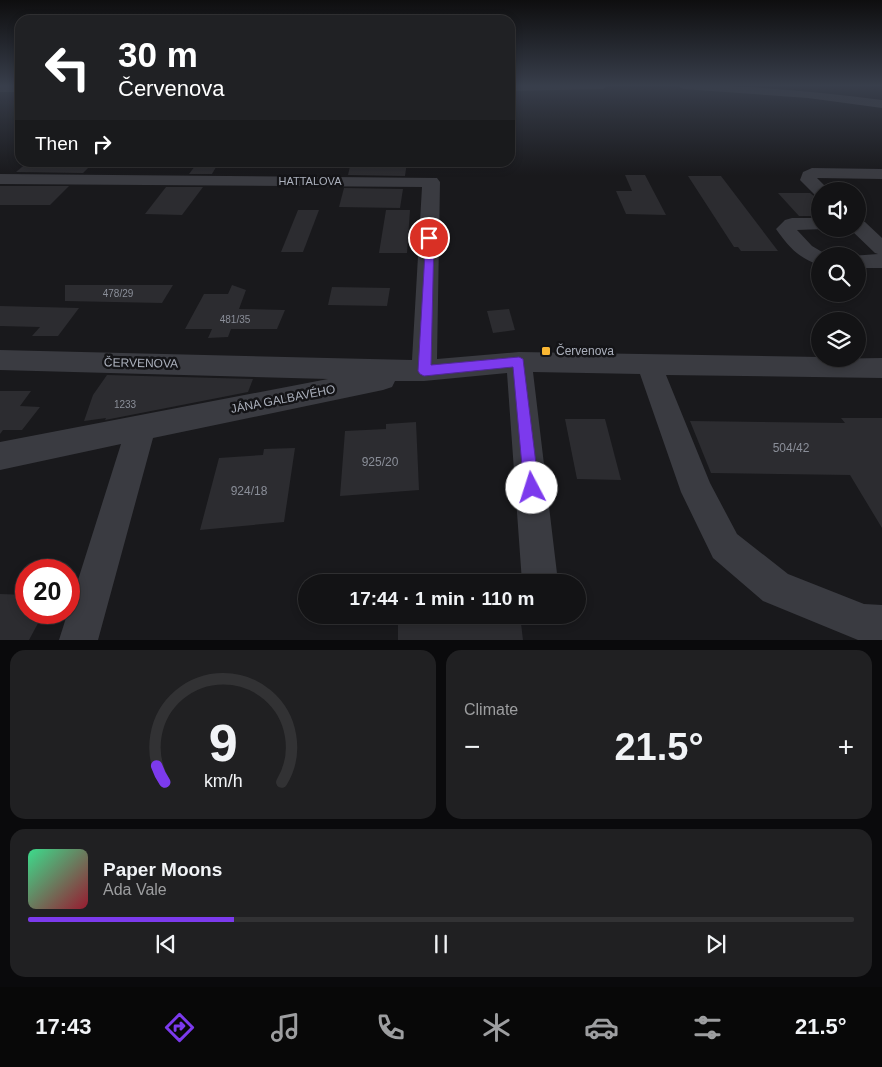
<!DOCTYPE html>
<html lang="en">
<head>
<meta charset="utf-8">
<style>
  body { margin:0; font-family:Helvetica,sans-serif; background:#202022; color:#f1f3f6; height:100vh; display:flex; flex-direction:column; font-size:19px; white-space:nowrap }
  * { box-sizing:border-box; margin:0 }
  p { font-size:16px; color:#9d9ea0 }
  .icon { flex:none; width:28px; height:28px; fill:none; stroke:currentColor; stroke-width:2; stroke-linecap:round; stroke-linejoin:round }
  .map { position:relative; height:640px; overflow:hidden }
  .details { display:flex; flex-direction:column; gap:10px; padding:10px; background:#0a0a0c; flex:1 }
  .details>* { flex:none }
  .banner { position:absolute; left:15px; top:15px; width:500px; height:152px; border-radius:15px; box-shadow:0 2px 8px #0003,0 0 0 1px #323234; background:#202124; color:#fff; overflow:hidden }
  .buttons { position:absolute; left:811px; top:182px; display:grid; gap:10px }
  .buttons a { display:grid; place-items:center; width:55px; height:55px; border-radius:50%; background:#131315; box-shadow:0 2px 8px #0003,0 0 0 1px #323234; font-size:25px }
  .speed { position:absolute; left:15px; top:559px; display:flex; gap:10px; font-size:25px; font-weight:700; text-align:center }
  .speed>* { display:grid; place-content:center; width:65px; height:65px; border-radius:50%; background:#131315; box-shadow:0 2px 8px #0003,0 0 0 1px #323234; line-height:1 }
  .speed .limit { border:8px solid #d22; background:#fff; color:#111 }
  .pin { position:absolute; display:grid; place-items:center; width:42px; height:42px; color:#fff; margin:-21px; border:2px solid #fff; border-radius:50%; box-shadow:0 1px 5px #0007 }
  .me { position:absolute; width:55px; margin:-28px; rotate:355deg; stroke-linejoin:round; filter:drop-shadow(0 0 4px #0008) }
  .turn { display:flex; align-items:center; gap:18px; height:105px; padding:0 20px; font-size:22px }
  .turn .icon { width:65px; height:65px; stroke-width:2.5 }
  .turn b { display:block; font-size:35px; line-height:42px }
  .then { display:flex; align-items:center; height:48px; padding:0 20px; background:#0003; gap:10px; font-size:19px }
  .big { font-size:38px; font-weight:800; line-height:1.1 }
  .details .widget { flex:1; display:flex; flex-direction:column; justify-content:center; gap:8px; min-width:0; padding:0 18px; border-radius:15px; background:#202022 }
  .details .dial { align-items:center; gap:0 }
  .dial svg { height:130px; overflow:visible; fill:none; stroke:#323234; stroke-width:7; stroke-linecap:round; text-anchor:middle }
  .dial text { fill:#f1f3f6; stroke:none }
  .song { display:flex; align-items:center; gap:15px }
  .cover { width:60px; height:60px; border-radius:8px; background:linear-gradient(135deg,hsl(150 70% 55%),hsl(350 70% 35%)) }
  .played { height:5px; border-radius:2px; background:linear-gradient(90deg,#7c3aed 25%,#323234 25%) }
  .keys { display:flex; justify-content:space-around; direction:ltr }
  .heat { display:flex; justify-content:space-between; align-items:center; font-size:28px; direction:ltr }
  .details .tiles { flex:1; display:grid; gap:10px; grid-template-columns:1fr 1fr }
  .widget:last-child { grid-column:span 2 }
  .trip { position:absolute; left:298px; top:574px; width:288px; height:50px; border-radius:25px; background:#131315; box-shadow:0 2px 8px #0003,0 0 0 1px #323234; font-weight:800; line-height:50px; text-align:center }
  .tabs { display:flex; height:80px; justify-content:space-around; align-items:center; background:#080808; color:#9d9ea0 }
  .tabs .icon { width:35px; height:35px }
  .tabs .active { color:#7c3aed }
  .tabs b { font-size:22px; color:#f1f3f6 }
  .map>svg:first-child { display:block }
</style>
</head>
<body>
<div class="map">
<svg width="882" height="640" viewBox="0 0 882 640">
  <rect width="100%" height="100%" fill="#19191c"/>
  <g fill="#2c2c30">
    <path d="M28 162H94L83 173 16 172Z"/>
    <path d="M198 162H219L212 174H189Z"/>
    <path d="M351 162H407L405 176 348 175Z"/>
    <path d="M625 175H645L666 215 626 214 616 191H632Z"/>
    <path d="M688 176H721L778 251H741L738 247H734Z"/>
    <path d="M0 186H69L50 205H0Z"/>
    <path d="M166 187H203L182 215 145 214Z"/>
    <path d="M344 188 403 189 400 208 339 207Z"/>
    <path d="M778 193H810L815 197 820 198V216H799Z"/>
    <path d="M298 210H319L303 252H281Z"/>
    <path d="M386 210H410L407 253H379Z"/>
    <path d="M65 285H173L162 303 65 301Z"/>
    <path d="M232 285 246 290 239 309 285 310 277 329H231L228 337 208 338 212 329H185L204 294H228Z"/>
    <path d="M332 287 390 288 387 306 328 305Z"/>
    <path d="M0 306 79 308 58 336H32L40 327 0 326Z"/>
    <path d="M509 309 515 330 493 333 487 311Z"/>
    <path d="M107 375 253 379 248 392 105 420 106 418 84 421 93 395Z"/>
    <path d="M0 391H31L20 406 40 407 22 430H3L0 434Z"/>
    <path d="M841 418H882V528L850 475 711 473 690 421 845 423Z"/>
    <path d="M565 419H605L621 480 577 479Z"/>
    <path d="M416 422 419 490 340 496 345 431 386 429V424Z"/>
    <path d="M295 448 284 522 200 530 219 458 263 455 264 449Z"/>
    <path d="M0 594 26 595V612H44L29 640H0Z"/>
    <path d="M398 615H520L523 640H398Z"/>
  </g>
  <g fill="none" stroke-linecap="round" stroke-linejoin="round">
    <g fill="#3a3b41" fill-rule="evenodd">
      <rect x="0" y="85" width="20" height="7"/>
      <path d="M510 85H609L603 89 510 91Z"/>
      <path d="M677 85C746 85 813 91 882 100V108L808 98 683 89Z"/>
      <path d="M812 168 882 169V179L817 178 830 191H820V196L815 195 800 180 803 172Z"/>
      <path d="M0 174 437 178 440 182 437 359 519 352 820 357V359L882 358V378L666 375 710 483 737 534 788 574 864 604 882 605V640H858L763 601 713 558 681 492 640 374 533 372 558 582H522L507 373 424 381H395L392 387 383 390 153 438 98 640H59L121 444 0 470V442L328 379 0 370V350L412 360 422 187 0 184Z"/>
      <path d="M792 218H820V229H824L797 230 812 246 829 256H820V265C799 259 788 246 776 229L785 220Z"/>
      <path d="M858 220 865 222 882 238V268H858V256H851L878 254 875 253 850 229H858Z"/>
    </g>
  </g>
  <linearGradient id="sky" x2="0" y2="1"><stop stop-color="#0e0e0f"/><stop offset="0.49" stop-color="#383e4b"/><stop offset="1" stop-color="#383e4b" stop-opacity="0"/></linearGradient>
  <rect width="882" height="175" fill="url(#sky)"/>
  <path fill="#7c3aed" stroke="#51269a" d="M426 236H429L434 238 431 365 519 357 523 359 539 488 537 494 532 496 526 494 524 488 513 367 424 376 420 374 418 371Z"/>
  <rect fill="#fab733" stroke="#141417" stroke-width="2" x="541" y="346" width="10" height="10" rx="2.5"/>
  <g text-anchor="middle" stroke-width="5" stroke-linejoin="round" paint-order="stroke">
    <g font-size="10" fill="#8a8e98">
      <text x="118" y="297">478/29</text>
      <text x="235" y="323">481/35</text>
      <text x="125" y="408">1233</text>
    </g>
    <g font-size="11" fill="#abb0bc" stroke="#141417">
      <text x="310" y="185">HATTALOVA</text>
    </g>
    <g font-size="12" fill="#abb0bc" stroke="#141417" text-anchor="start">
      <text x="556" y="355">Červenova</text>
    </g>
    <g font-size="12" fill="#abb0bc" stroke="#141417">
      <text transform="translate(141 363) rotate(1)" y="4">ČERVENOVA</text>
      <text transform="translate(283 399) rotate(-11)" y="4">JÁNA GALBAVÉHO</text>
    </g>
    <g font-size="12" fill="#8a8e98">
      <text x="791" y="452">504/42</text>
      <text x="380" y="466">925/20</text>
      <text x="249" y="495">924/18</text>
    </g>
  </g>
</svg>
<div class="buttons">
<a><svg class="icon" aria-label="sound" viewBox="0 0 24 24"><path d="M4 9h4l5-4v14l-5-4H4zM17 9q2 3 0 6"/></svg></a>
<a><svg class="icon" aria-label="search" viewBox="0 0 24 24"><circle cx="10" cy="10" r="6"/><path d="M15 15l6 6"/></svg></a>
<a><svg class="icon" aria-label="layers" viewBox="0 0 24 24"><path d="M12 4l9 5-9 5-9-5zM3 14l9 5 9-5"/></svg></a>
</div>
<div class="speed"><div class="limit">20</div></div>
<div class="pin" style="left:429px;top:238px;background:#d93025"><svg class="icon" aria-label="arrive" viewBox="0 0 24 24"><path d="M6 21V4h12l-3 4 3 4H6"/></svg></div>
<svg class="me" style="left:532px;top:488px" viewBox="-20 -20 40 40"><circle r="19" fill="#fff"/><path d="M0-13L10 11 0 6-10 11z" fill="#7c3aed"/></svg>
<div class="trip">17:44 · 1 min · 110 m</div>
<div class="banner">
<div class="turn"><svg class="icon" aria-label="left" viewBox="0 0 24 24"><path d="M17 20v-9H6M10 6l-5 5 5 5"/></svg><div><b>30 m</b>Červenova</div></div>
<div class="then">Then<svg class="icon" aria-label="right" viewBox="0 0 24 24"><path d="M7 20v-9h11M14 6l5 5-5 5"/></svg></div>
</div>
</div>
<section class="details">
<div class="tiles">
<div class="widget dial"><svg viewBox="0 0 100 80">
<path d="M14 69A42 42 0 1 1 86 69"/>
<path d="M14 69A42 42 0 0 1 9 59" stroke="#7c3aed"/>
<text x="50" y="56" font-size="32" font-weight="700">9</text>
<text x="50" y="72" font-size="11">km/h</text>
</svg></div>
<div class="widget"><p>Climate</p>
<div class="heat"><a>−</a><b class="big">21.5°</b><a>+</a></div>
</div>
<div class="widget">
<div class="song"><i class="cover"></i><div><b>Paper Moons</b><p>Ada Vale</p></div></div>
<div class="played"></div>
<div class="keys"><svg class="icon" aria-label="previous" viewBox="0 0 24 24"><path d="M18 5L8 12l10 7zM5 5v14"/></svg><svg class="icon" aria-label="pause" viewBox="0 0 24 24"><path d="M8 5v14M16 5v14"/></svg><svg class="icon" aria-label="next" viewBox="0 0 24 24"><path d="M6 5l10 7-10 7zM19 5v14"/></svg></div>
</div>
</div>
</section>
<nav class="tabs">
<b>17:43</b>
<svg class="icon active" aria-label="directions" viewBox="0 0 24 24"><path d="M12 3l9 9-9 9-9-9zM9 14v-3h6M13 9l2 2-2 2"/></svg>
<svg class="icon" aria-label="music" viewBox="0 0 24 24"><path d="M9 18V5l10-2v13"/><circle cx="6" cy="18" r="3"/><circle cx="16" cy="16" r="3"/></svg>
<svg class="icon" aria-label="phone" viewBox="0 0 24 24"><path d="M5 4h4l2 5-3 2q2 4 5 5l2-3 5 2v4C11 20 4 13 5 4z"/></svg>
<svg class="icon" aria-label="climate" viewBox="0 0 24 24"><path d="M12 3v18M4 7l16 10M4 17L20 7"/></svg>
<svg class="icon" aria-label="car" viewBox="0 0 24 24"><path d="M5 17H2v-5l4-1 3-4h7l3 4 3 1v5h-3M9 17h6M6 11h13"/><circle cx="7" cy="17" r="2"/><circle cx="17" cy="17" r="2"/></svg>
<svg class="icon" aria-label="filters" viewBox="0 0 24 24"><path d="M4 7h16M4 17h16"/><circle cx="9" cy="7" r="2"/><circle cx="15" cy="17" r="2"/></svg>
<b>21.5°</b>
</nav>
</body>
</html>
